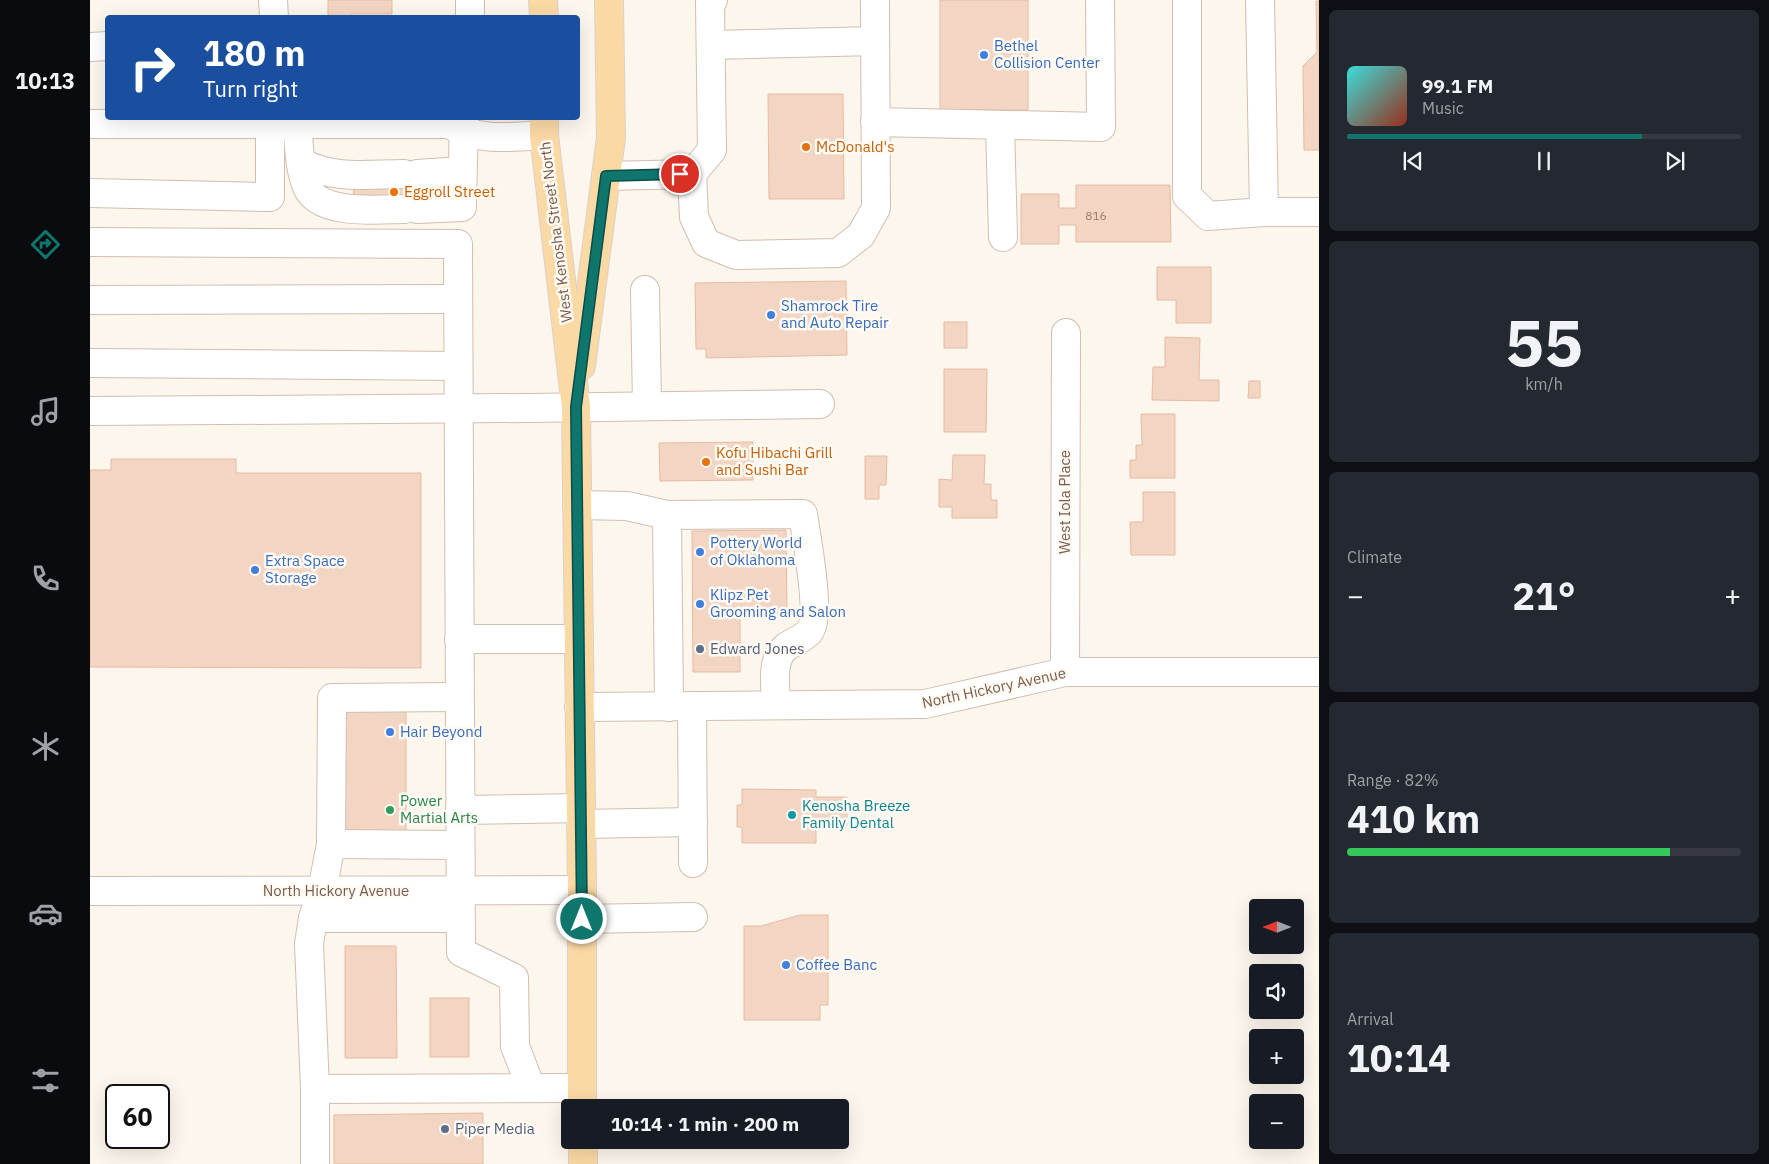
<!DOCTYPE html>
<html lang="en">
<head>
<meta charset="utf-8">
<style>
  body { margin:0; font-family:"IBM Plex Sans",sans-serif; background:#242831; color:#f1f3f6; height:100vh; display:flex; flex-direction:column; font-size:19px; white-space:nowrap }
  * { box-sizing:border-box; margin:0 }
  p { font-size:16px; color:#9ea1a6 }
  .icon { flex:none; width:28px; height:28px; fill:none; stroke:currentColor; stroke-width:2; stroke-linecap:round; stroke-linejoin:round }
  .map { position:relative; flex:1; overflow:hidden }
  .details { display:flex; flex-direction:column; gap:10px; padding:10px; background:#0d0f14; width:450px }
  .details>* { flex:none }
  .top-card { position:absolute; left:15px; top:15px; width:475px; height:105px; border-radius:5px; box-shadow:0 5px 20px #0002; background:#1a4fa0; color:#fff; overflow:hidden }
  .needle { width:32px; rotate:270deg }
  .fabs { position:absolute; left:1159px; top:899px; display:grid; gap:10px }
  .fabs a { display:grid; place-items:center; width:55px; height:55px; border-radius:5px; background:#171b24; box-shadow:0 5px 20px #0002; font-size:25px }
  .speed { position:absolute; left:15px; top:1084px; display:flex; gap:10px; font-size:25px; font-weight:700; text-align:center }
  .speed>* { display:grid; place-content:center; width:65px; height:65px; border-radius:50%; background:#171b24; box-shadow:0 5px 20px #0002; line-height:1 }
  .speed .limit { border:2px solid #111; border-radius:8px; background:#fff; color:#111 }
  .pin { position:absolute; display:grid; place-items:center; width:42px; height:42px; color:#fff; margin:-21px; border:2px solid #fff; border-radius:50%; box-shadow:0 1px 5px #0007 }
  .me { position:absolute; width:55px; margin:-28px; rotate:0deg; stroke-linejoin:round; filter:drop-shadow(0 0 4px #0008) }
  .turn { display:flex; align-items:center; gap:18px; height:105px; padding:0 15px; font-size:22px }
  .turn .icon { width:65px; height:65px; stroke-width:2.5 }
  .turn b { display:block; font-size:35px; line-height:42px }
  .big { font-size:38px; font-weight:800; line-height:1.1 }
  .details .card { flex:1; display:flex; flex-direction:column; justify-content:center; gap:8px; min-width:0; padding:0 18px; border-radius:8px; background:#242831 }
  .details .dial { align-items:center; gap:0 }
  .dial b { font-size:65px; line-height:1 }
  .song { display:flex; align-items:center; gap:15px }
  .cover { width:60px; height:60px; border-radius:8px; background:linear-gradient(135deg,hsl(180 70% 55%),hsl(10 70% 35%)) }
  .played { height:5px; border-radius:2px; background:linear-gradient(90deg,#0f766e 75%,#363941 75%) }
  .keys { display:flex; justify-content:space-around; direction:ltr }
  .heat { display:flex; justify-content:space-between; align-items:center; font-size:28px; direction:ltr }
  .charge { height:8px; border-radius:4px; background:linear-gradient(90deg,#34c759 82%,#363941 0) }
  .trip { position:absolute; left:471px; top:1099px; width:288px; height:50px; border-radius:5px; background:#171b24; box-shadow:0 5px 20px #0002; font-weight:800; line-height:50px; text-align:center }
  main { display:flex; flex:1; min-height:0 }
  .tabs { display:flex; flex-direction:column; width:90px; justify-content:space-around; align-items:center; background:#090b0e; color:#9ea1a6 }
  .tabs .icon { width:35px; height:35px }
  .tabs .on { color:#0f766e }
  .tabs b { font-size:22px; color:#f1f3f6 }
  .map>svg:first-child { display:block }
</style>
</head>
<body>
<main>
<nav class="tabs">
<b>10:13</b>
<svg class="icon on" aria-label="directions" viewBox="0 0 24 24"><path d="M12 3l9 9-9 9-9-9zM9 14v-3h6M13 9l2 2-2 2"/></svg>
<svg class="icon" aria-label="music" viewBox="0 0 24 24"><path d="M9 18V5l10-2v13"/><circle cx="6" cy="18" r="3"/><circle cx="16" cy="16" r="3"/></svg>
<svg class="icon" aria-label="phone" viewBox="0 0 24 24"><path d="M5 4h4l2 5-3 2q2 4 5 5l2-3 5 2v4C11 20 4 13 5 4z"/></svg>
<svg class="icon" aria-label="climate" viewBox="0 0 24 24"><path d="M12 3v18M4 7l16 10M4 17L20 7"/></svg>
<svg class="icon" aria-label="car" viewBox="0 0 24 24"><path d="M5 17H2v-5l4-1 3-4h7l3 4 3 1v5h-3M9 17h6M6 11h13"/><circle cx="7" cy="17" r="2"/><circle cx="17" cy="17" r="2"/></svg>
<svg class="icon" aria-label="filters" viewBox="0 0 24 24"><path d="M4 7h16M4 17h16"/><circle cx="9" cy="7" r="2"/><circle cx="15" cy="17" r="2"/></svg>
</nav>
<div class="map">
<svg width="1229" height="1164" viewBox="0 0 1229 1164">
  <rect width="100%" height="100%" fill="#fdf6ec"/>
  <g fill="#f3d5c3" stroke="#e6bba3">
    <path d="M238 0H302V14H261V18H238Z"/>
    <rect x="850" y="0" width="88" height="110"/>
    <path d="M1226 1H1229V150H1214L1213 66 1227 52Z"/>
    <path d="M678 94H753L754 199H679Z"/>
    <path d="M329 185 344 186 345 197 264 198 263 187Z"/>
    <path d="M986 185H1080L1081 242H986V225H969V244H931V194H969V208H986Z"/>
    <path d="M1067 267H1121V323H1086V300H1067Z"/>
    <path d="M756 281 757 355 616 358V349H606L605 283Z"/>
    <rect x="854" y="322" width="23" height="26"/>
    <path d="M1075 337 1110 338 1109 380H1129V401L1062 400 1063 367H1075Z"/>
    <path d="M854 369H897L896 432H854Z"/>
    <path d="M1159 381H1170V398H1158Z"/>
    <path d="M1051 414H1085V478H1040V460H1046V445H1052Z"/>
    <path d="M663 442V480L570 481 569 443Z"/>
    <path d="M863 455H895L894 484H901V500H907V518H862V507H849V479L862 480Z"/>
    <path d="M775 456H797L796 485H789V499H775Z"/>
    <path d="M21 459H146V473H331V668L0 667V470H21Z"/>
    <path d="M1053 492H1085V555H1041L1040 522H1053Z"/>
    <path d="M696 530 697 614H650V672H603L602 531Z"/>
    <rect x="255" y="707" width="61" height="124"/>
    <path d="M652 789 726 790V797H757V825H726V843H652V827H647V805H652Z"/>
    <path d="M710 915H738V1005H730V1020H654V926H671Z"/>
    <path d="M255 946H306L307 1058H255Z"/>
    <rect x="340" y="998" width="39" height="59"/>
    <path d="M393 1113V1164H244V1115Z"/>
  </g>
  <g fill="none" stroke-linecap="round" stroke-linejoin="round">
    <defs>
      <g id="minor">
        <path d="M183 0 184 18"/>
        <path d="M380 0V18"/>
        <path d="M1097 0V196L1118 216 1174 212H1229"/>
        <path d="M1170 0 1174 212"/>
        <path d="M621 45 785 41"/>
        <path d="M0 47 18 46"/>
        <path d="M785 122 1011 127 1010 0"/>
        <path d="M207 123C209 143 209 168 217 187 230 216 289 209 315 209"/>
        <path d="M0 124H359C388 142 421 137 454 135"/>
        <path d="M910 125 913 237"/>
        <path d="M212 163C246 180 277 174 314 174"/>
        <path d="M327 174 372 171"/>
        <path d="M602 174 622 150 620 3 623 0"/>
        <path d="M516 176 602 174 604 217 616 243 646 255 748 253 771 235 786 208 785 0"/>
        <path d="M0 193 180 197V118"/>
        <path d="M327 209 372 207 374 118"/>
        <path d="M0 242 368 244 371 952 424 978 425 1046 441 1088"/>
        <path d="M555 290 557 406"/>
        <path d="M0 300 368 299"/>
        <path d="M0 363 368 366"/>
        <path d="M0 411 438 408 730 404"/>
        <path d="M487 505 537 506 577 515 713 514C716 536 732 617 719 632 714 638 703 642 696 647 680 660 686 687 686 705"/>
        <path d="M577 515 579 707"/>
        <path d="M369 639H489"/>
        <path d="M975 672 976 333"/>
        <path d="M602 706 603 863"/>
        <path d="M489 707 835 704 975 672H1229"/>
        <path d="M370 810 491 808"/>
        <path d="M491 824 603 822"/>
        <path d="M241 844 370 845"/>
        <path d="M0 891 492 890"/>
        <path d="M223 918H370"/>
        <path d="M492 919 603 917"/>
        <path d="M225 1089 492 1088"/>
        <path d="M225 1164V1089L219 944 223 918 232 891 241 844 242 698 369 697"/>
      </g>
      <g id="major">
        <path d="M453 0 454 18"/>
        <path d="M454 118V135L486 407 492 890V1108"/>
        <path d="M491 366 521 138 519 0"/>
        <path d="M493 1140V1164"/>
      </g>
    </defs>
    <use href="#minor" stroke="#d1beb0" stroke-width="30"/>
    <use href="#major" stroke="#dad1cd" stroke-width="30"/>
    <use href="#minor" stroke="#fff" stroke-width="28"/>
    <use href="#major" stroke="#fbd9a5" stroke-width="28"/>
  </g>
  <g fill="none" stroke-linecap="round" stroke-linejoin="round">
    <defs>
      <path id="route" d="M492 919 486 407 516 176 590 174"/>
    </defs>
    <use href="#route" stroke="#0a4d48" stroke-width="12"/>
    <use href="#route" stroke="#0f766e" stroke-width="9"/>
  </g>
  <g fill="#3f7fe0" stroke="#fffaf3" stroke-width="2">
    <circle cx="894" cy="55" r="5"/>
    <circle cx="681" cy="315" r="5"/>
    <circle cx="610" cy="552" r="5"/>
    <circle cx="165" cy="570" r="5"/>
    <circle cx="610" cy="604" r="5"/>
    <circle cx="300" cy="732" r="5"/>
    <circle cx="696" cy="965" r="5"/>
  </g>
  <g fill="#e8710a" stroke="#fffaf3" stroke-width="2">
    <circle cx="716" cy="147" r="5"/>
    <circle cx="304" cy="192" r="5"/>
    <circle cx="616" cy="462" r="5"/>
  </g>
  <g fill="#5c6f8a" stroke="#fffaf3" stroke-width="2">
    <circle cx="610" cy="649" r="5"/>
    <circle cx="355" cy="1129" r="5"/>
  </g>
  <circle fill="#2e9e5b" stroke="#fffaf3" stroke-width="2" cx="300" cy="810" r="5"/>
  <circle fill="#0f9aa8" stroke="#fffaf3" stroke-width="2" cx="702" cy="815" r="5"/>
  <g text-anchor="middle" stroke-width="5" stroke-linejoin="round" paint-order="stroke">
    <g font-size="12" fill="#987a6a">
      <text x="1006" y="220">816</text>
    </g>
    <g font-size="15" fill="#366cbe" stroke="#fffaf3" text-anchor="start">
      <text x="904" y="51">Bethel<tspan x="904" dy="17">Collision Center</tspan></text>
      <text x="691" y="311">Shamrock Tire<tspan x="691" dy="17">and Auto Repair</tspan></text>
      <text x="620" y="548">Pottery World<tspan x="620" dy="17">of Oklahoma</tspan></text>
      <text x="175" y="566">Extra Space<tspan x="175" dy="17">Storage</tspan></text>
      <text x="620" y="600">Klipz Pet<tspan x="620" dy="17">Grooming and Salon</tspan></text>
      <text x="310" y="737">Hair Beyond</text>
      <text x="706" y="970">Coffee Banc</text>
    </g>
    <g font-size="15" fill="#c56008" stroke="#fffaf3" text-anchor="start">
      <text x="726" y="152">McDonald's</text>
      <text x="314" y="197">Eggroll Street</text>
      <text x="626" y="458">Kofu Hibachi Grill<tspan x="626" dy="17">and Sushi Bar</tspan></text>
    </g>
    <g font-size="15" fill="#7a5c4d" stroke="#fffaf3">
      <text transform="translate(466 232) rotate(-97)" y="5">West Kenosha Street North</text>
      <text transform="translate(975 502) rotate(-90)" y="5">West Iola Place</text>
      <text transform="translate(904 688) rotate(-12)" y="5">North Hickory Avenue</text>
      <text x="246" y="896">North Hickory Avenue</text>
    </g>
    <g font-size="15" fill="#4e5e75" stroke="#fffaf3" text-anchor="start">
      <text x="620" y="654">Edward Jones</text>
      <text x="365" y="1134">Piper Media</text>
    </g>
    <g font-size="15" fill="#27864d" stroke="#fffaf3" text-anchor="start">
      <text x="310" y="806">Power<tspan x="310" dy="17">Martial Arts</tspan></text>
    </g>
    <g font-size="15" fill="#0d838f" stroke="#fffaf3" text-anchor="start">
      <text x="712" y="811">Kenosha Breeze<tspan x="712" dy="17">Family Dental</tspan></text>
    </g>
  </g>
</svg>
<div class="fabs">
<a><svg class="needle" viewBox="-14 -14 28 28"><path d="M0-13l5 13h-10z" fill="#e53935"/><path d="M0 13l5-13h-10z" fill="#9ea1a6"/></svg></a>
<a><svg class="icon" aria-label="sound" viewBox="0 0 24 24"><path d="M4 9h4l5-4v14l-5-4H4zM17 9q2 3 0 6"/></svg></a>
<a>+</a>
<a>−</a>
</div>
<div class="speed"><div class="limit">60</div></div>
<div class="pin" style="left:590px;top:174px;background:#d93025"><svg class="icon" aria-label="arrive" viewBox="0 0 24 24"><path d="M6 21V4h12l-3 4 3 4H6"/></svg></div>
<svg class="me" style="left:492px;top:919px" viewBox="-20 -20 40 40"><circle r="17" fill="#0f766e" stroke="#fff" stroke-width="3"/><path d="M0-11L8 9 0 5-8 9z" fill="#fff"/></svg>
<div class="trip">10:14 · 1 min · 200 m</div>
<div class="top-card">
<div class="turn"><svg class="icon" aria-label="right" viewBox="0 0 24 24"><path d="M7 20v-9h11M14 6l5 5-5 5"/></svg><div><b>180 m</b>Turn right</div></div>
</div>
</div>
<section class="details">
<div class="card">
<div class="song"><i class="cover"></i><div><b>99.1 FM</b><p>Music</p></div></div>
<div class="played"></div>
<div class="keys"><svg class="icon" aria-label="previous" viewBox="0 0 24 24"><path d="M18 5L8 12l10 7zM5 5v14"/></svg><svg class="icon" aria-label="pause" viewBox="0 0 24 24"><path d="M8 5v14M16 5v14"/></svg><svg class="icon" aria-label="next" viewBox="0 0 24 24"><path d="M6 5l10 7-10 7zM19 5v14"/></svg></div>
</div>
<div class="card dial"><b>55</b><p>km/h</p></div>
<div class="card"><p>Climate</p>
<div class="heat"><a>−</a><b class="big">21°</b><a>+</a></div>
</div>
<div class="card"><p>Range · 82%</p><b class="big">410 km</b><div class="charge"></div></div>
<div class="card"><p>Arrival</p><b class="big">10:14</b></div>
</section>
</main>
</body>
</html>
